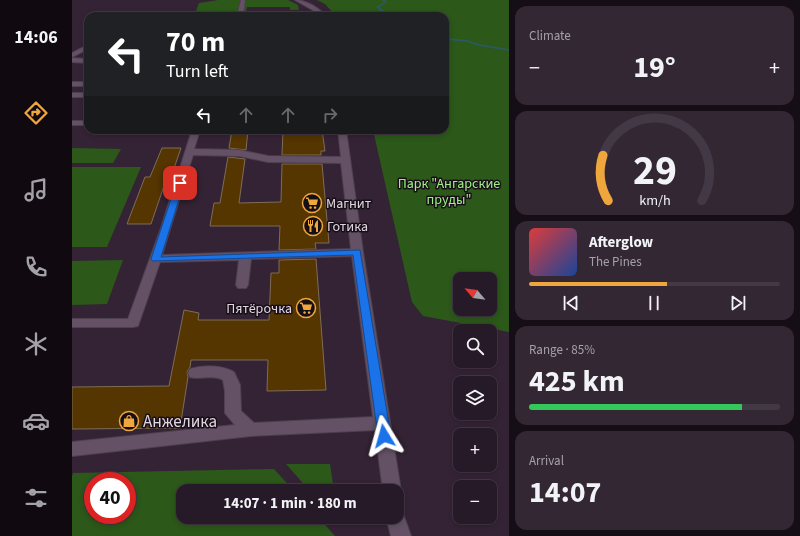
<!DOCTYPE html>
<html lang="en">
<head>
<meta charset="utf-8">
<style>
  body { margin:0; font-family:"Source Sans 3",sans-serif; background:#332734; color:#f1f3f6; height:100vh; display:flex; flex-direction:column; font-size:15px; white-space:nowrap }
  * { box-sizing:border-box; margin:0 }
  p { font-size:13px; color:#a4a1a8 }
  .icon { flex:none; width:22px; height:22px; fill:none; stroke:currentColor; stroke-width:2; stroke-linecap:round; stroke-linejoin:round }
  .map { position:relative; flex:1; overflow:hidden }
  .details { display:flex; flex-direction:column; gap:6px; padding:6px; background:#150e16; width:291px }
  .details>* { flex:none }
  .guide { position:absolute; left:12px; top:12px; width:365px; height:122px; border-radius:12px; box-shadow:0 2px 6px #0003,0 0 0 1px #433845; background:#202124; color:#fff; overflow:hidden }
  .needle { width:26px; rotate:299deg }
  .tools { position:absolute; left:381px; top:272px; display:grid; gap:8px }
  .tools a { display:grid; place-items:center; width:44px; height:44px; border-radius:8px; background:#271a28; box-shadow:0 2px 6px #0003,0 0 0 1px #433845; font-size:20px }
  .speed { position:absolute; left:12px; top:472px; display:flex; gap:8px; font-size:20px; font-weight:700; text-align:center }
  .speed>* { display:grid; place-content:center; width:52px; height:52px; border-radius:50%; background:#271a28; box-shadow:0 2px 6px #0003,0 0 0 1px #433845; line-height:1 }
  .speed .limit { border:6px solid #d22; background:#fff; color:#111 }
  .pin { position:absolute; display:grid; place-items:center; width:34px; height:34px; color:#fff; margin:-17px; border-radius:8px; box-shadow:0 2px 6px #0006 }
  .me { position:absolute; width:44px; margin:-22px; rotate:352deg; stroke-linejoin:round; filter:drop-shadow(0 0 3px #0008) }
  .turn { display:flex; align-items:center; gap:14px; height:84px; padding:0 16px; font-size:18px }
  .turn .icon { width:52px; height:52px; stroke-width:2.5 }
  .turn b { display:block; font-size:28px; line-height:34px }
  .lanes { display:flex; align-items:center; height:38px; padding:0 16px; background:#0003; justify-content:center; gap:20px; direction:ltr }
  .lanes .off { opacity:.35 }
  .big { font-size:30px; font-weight:700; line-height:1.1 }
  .details .card { flex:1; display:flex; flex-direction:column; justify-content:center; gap:6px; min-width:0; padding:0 14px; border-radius:12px; background:#332734 }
  .details .dial { align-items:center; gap:0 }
  .dial svg { height:104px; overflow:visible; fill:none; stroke:#433845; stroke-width:7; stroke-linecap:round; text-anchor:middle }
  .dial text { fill:#f1f3f6; stroke:none }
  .song { display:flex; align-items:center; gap:12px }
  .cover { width:48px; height:48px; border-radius:6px; background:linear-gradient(135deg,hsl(0 70% 55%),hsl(220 70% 35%)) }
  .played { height:4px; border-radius:2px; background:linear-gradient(90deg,#efa73d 55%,#433845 55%) }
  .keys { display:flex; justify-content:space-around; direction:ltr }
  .heat { display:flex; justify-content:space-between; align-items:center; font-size:22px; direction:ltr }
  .charge { height:6px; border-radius:3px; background:linear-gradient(90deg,#34c759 85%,#433845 0) }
  .trip { position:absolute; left:104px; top:484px; width:228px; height:40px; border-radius:12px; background:#271a28; box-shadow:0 2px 6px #0003,0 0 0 1px #433845; font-weight:700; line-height:40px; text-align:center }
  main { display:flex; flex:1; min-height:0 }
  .tab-bar { display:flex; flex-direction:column; width:72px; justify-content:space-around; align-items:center; background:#100a10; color:#a4a1a8 }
  .tab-bar .icon { width:28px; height:28px }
  .tab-bar .current { color:#efa73d }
  .tab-bar b { font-size:18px; color:#f1f3f6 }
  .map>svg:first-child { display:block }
</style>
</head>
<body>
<main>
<nav class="tab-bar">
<b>14:06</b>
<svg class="icon current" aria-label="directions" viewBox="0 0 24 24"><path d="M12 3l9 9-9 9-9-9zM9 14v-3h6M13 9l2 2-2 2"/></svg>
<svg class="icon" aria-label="music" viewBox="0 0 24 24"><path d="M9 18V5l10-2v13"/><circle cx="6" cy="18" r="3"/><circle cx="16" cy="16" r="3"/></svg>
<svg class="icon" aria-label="phone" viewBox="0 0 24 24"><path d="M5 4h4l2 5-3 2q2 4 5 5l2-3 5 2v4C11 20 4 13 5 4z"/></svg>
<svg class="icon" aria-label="climate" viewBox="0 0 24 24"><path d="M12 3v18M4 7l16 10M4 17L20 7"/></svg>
<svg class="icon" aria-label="car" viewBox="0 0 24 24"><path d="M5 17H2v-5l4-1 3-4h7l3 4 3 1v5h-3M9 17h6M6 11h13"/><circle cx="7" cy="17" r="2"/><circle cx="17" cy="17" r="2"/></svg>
<svg class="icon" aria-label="filters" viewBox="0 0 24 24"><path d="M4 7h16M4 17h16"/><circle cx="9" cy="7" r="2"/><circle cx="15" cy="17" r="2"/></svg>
</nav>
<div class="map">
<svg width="437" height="536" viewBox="0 0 437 536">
  <rect width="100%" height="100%" fill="#342335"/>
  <g fill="#2c581a" fill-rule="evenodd">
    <path d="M146 0H216L226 5 227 10H218V7H175L174 11H124L127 3Z"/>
    <path d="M245 0H437V332L351 316 340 302 301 130H373V16H264L253 4ZM388 279H418V309H388Z"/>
    <path d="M0 148 49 149 41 163H0Z"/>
    <path d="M0 167H69L35 247H0Z"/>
    <path d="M51 260 35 304 0 305V261Z"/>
    <path d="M214 464H258L262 491H238Z"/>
    <path d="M202 469 222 491H111V517H246L263 536H0V476L1 473ZM21 481H55V515H21Z"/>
  </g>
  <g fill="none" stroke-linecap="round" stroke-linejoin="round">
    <g fill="#2a5a5a" fill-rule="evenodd">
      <path d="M310 0H313L315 2 307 7 314 12V14H312L304 7 312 2Z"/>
      <path d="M376 38 395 40 407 44 437 49V51L407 46 395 42 375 40Z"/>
    </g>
  </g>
  <g fill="#553500" stroke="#7f6d56">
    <path d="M160 130H176L174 150 157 148Z"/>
    <path d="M211 130H250L253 151H249V155H210Z"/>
    <path d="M90 148H109L99 177H95L79 224H55L73 177H78Z"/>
    <path d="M156 157 173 159 167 203 209 202 210 164H250L257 243H243L244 249 207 250 208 226H138L142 203H148Z"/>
    <path d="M244 259 254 390 195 391 196 360H119L118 367 115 372 116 377 108 428 0 429V387L97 386 112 310 127 313 126 320H197L199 273H207V260Z"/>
  </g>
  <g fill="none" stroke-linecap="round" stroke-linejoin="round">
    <defs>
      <g id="minor">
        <path d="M169 0H173L171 16H165Z"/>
        <path d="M223 0C234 0 247 8 254 16H248L244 12Z"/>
        <path d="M16 45V49L0 57V53Z"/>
        <path d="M0 58 16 59V63L0 62Z"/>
        <rect x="0" y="82" width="16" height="4"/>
        <rect x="0" y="93" width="16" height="4"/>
        <rect x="0" y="121" width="16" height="4"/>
        <path d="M120 130H128L122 149 167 150 196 156 269 157 266 130H274L291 252 329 491 326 497H325V491H311L303 430 179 436 0 456V442L163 425 153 413V391L151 380C142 374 128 380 118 377L116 373 118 369C131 365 150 365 162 372L168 385 169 411 182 423 301 417 280 256 179 259 176 285 174 288H166L164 285 167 260 88 262 66 326 61 327H0V319H56L89 228ZM121 155 167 156 196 162 269 163 279 249 90 255Z"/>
        <path d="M325 509 330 511 339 536H319L314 517H325Z"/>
      </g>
    </defs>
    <use href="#minor" stroke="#4e404f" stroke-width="2"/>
    <use href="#minor" fill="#645165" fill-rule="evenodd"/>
  </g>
  <path fill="#1a73e8" stroke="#114b97" d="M105 181H111L112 183 89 257 288 250 319 436 317 440 312 441 308 440 306 436 281 255 80 261 79 259Z"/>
  <defs>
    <symbol id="supermarket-ring" viewBox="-11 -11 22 22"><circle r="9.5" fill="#170f18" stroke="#efa73d" stroke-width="1.5"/><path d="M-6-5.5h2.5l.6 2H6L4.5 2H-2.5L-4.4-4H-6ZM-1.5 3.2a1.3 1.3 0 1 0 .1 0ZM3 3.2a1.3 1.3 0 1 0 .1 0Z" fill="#efa73d"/></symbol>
    <symbol id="restaurant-ring" viewBox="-11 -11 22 22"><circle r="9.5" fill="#170f18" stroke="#efa73d" stroke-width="1.5"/><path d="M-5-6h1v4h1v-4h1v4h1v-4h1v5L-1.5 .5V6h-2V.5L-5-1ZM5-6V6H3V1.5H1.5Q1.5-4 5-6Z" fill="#efa73d"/></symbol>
    <symbol id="shop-ring" viewBox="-11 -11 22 22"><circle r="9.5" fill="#170f18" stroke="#efa73d" stroke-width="1.5"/><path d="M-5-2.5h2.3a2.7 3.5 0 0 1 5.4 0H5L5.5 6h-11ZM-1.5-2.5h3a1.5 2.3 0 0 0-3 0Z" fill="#efa73d"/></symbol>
  </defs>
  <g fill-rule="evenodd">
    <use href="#supermarket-ring" x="229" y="192" width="22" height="22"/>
    <use href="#restaurant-ring" x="230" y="215" width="22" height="22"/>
    <use href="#supermarket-ring" x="223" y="297" width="22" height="22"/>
    <use href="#shop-ring" x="46" y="410" width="22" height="22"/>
  </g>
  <g text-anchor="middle" stroke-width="3" stroke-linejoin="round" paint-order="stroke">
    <g font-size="14" fill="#a1f085" stroke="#170f18">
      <text x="377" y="188">Парк "Ангарские<tspan x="377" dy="16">пруды"</tspan></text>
    </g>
    <g font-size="14" fill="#e1d5e1" stroke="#170f18" text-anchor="start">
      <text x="254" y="208">Магнит</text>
      <text x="255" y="231">Готика</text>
      <text x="220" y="313" text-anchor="end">Пятёрочка</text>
    </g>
    <g font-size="17" fill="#e1d5e1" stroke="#170f18" text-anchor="start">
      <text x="71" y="427">Анжелика</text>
    </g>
  </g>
</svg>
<div class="tools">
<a><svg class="needle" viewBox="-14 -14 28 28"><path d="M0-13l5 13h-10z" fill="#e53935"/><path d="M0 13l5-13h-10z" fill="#a4a1a8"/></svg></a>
<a><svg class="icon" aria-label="search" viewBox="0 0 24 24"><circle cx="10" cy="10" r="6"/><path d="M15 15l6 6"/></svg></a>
<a><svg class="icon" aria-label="layers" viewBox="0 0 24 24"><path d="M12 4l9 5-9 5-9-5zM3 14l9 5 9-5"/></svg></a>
<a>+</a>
<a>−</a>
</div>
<div class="speed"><div class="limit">40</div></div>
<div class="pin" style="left:108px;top:183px;background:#d93025"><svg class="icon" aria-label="arrive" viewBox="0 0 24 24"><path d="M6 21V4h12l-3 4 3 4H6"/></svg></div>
<svg class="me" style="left:312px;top:436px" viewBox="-20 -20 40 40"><path d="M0-17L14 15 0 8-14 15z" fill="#1a73e8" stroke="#fff" stroke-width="4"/></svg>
<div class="trip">14:07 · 1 min · 180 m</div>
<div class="guide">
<div class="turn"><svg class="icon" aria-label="left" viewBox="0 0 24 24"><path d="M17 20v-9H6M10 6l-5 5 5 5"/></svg><div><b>70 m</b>Turn left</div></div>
<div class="lanes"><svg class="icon" aria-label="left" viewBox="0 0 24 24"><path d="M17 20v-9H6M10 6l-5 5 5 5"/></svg><svg class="icon off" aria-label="ahead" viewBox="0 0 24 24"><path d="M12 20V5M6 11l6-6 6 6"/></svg><svg class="icon off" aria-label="ahead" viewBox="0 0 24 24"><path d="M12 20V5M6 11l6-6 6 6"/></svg><svg class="icon off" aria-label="right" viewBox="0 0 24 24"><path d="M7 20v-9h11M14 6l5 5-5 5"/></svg></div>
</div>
</div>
<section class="details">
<div class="card"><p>Climate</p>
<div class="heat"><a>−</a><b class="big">19°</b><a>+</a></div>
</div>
<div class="card dial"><svg viewBox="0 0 100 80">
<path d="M14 69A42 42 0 1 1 86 69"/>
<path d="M14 69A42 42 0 0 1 10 34" stroke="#efa73d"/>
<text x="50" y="56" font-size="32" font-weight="700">29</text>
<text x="50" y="72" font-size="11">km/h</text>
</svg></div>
<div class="card">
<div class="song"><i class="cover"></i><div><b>Afterglow</b><p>The Pines</p></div></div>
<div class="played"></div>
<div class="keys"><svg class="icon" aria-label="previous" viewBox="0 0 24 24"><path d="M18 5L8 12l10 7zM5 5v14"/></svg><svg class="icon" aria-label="pause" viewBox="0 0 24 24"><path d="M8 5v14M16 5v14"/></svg><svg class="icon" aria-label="next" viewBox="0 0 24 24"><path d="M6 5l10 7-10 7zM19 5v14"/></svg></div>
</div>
<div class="card"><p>Range · 85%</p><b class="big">425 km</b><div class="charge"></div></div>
<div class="card"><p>Arrival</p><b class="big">14:07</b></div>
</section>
</main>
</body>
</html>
